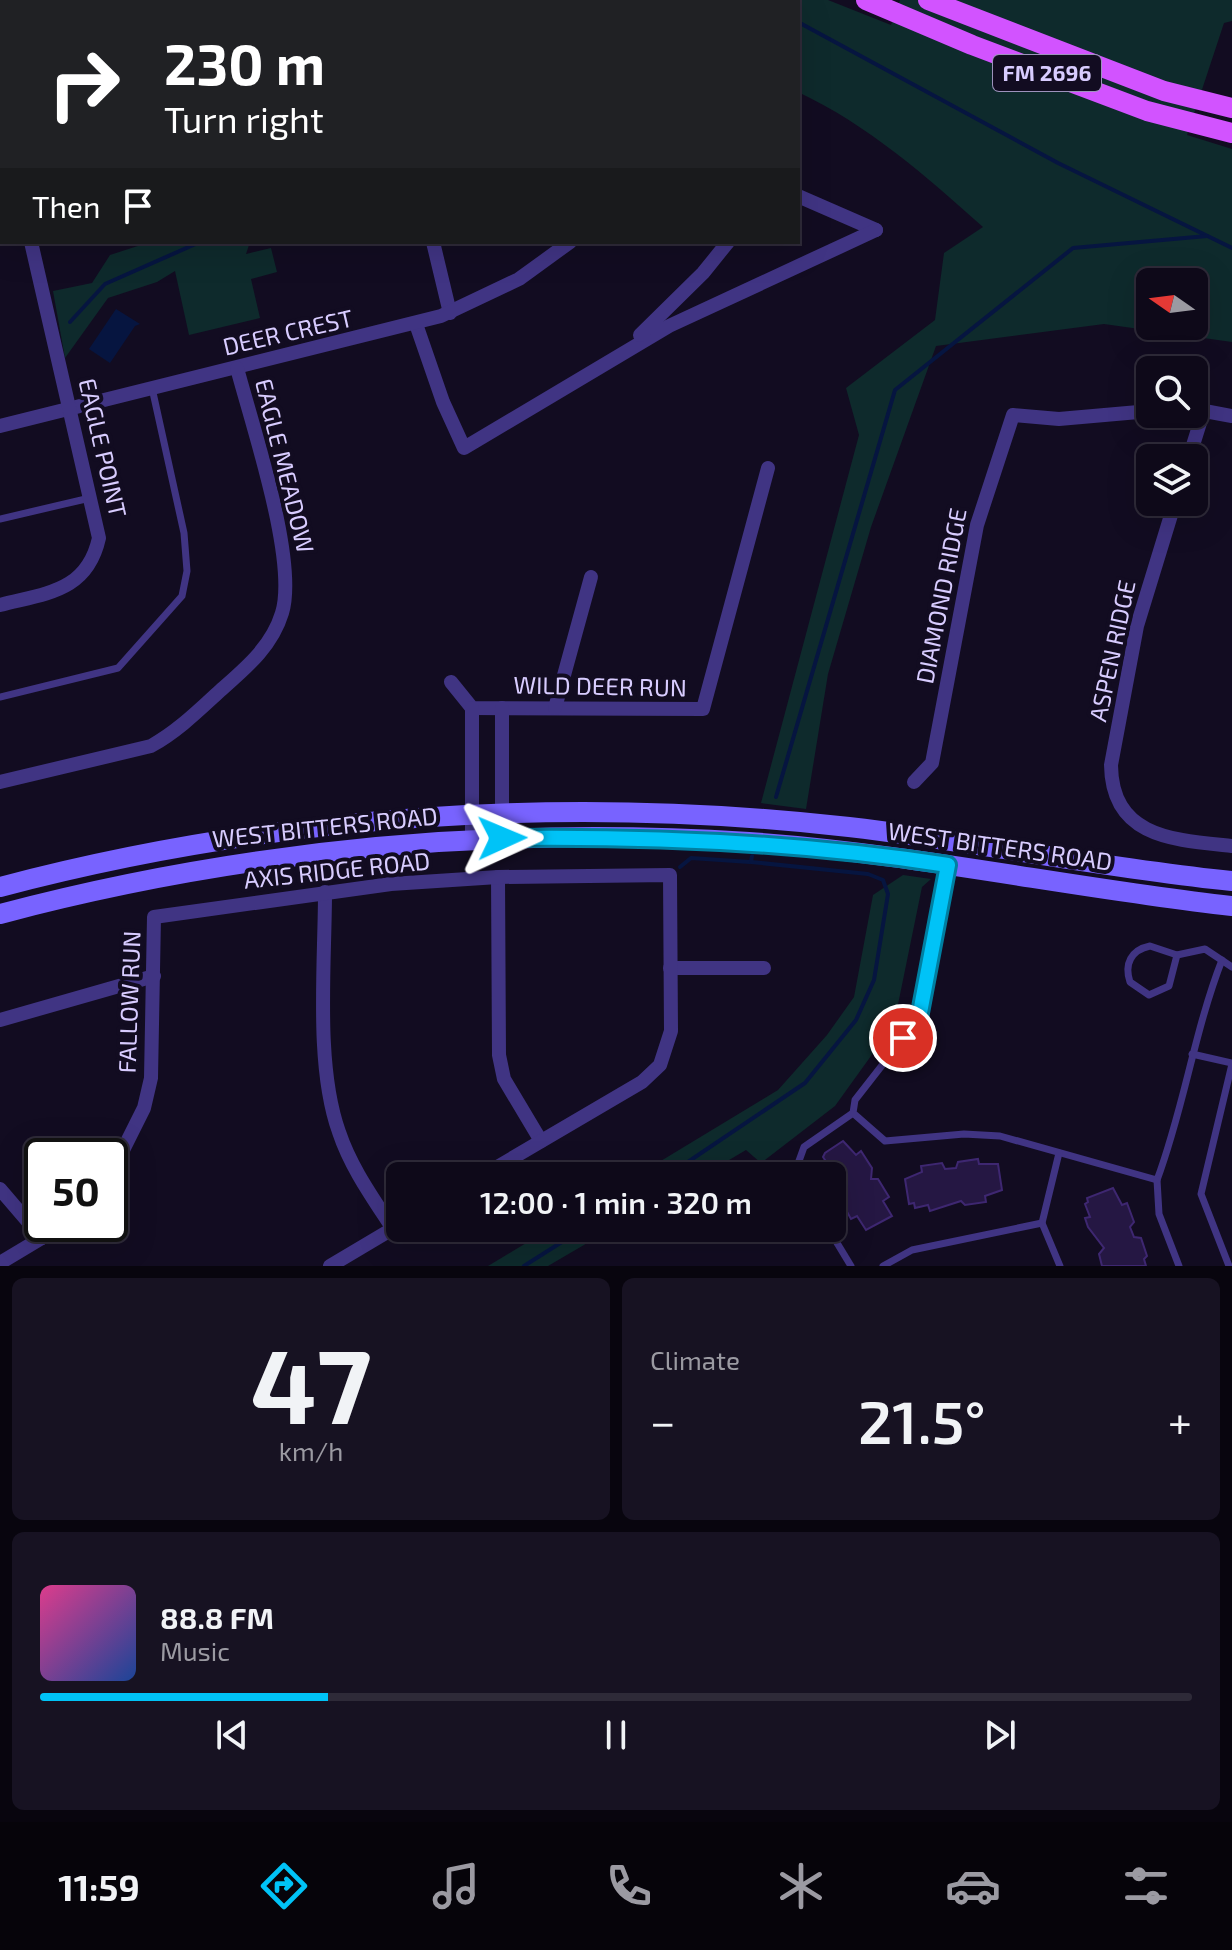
<!DOCTYPE html>
<html lang="en">
<head>
<meta charset="utf-8">
<style>
  body { margin:0; font-family:"Exo 2",sans-serif; background:#171222; color:#f1f3f6; height:100vh; display:flex; flex-direction:column; font-size:30px; white-space:nowrap }
  * { box-sizing:border-box; margin:0 }
  p { font-size:26px; color:#9b9aa2 }
  .icon { flex:none; width:44px; height:44px; fill:none; stroke:currentColor; stroke-width:2; stroke-linecap:round; stroke-linejoin:round }
  .map { position:relative; height:1266px; overflow:hidden }
  .details { display:flex; flex-direction:column; gap:12px; padding:12px; background:#08050e; flex:1 }
  .details>* { flex:none }
  .banner { position:absolute; left:0px; top:0px; width:800px; height:244px; box-shadow:0 8px 32px #0002,0 0 0 2px #2e2a38; background:#202124; color:#fff; overflow:hidden }
  .needle { width:52px; rotate:284deg }
  .buttons { position:absolute; left:1136px; top:268px; display:grid; gap:16px }
  .buttons a { display:grid; place-items:center; width:72px; height:72px; border-radius:12px; background:#0e0919; box-shadow:0 8px 32px #0002,0 0 0 2px #2e2a38; font-size:40px }
  .speed { position:absolute; left:24px; top:1138px; display:flex; gap:16px; font-size:40px; font-weight:700; text-align:center }
  .speed>* { display:grid; place-content:center; width:104px; height:104px; border-radius:50%; background:#0e0919; box-shadow:0 8px 32px #0002,0 0 0 2px #2e2a38; line-height:1 }
  .speed .limit { border:4px solid #111; border-radius:12px; background:#fff; color:#111 }
  .pin { position:absolute; display:grid; place-items:center; width:68px; height:68px; color:#fff; margin:-34px; border:4px solid #fff; border-radius:50%; box-shadow:0 2px 8px #0007 }
  .me { position:absolute; width:88px; margin:-44px; rotate:89deg; stroke-linejoin:round; filter:drop-shadow(0 0 6px #0008) }
  .turn { display:flex; align-items:center; gap:28px; height:168px; padding:0 32px; font-size:36px }
  .turn .icon { width:104px; height:104px; stroke-width:2.5 }
  .turn b { display:block; font-size:56px; line-height:68px }
  .then { display:flex; align-items:center; height:76px; padding:0 32px; background:#0003; gap:16px; font-size:30px }
  .big { font-size:60px; font-weight:600; line-height:1.1 }
  .details .tile { flex:1; display:flex; flex-direction:column; justify-content:center; gap:12px; min-width:0; padding:0 28px; border-radius:12px; background:#171222 }
  .details .dial { align-items:center; gap:0 }
  .dial b { font-size:104px; line-height:1 }
  .song { display:flex; align-items:center; gap:24px }
  .cover { width:96px; height:96px; border-radius:12px; background:linear-gradient(135deg,hsl(330 70% 55%),hsl(220 70% 35%)) }
  .played { height:8px; border-radius:4px; background:linear-gradient(90deg,#00c3f7 25%,#2e2a38 25%) }
  .keys { display:flex; justify-content:space-around; direction:ltr }
  .heat { display:flex; justify-content:space-between; align-items:center; font-size:44px; direction:ltr }
  .details .tiles { flex:1; display:grid; gap:12px; grid-template-columns:1fr 1fr }
  .tile:last-child { grid-column:span 2 }
  .trip { position:absolute; left:386px; top:1162px; width:460px; height:80px; border-radius:12px; background:#0e0919; box-shadow:0 8px 32px #0002,0 0 0 2px #2e2a38; font-weight:600; line-height:80px; text-align:center }
  .tab-bar { display:flex; height:128px; justify-content:space-around; align-items:center; background:#06040a; color:#9b9aa2 }
  .tab-bar .icon { width:56px; height:56px }
  .tab-bar .selected { color:#00c3f7 }
  .tab-bar b { font-size:36px; color:#f1f3f6 }
  .map>svg:first-child { display:block }
</style>
</head>
<body>
<div class="map">
<svg width="1232" height="1266" viewBox="0 0 1232 1266">
  <rect width="100%" height="100%" fill="#120c21"/>
  <g fill="#0e2a2c" fill-rule="evenodd">
    <path d="M746 0H828L891 25 900 0H1232V21L1224 23 1187 135 1232 149V342L1104 324 936 346 871 527 828 674 806 809 761 803 859 435 846 388 935 320 944 253 983 227C926 176 868 125 798 92V2ZM1150 282H1194V326H1150Z"/>
    <path d="M150 242H250L246 254 271 248 277 272 251 279 260 318 189 335 175 271 157 282 108 298 65 358 53 291 92 283 110 255Z"/>
    <path d="M903 875 931 879 922 887 894 1024 835 1106 761 1163 746 1150 702 1176H636L778 1090 827 1035 854 997 873 895Z"/>
    <path d="M551 1228H613L548 1266H488Z"/>
  </g>
  <path fill="#061540" d="M116 309 140 324 135 326 110 363 89 349Z"/>
  <g fill="none" stroke-linecap="round" stroke-linejoin="round">
    <g stroke="#061540" stroke-width="4">
      <path d="M758 0 762 2"/>
      <path d="M367 2 368 0"/>
      <path d="M798 22 1058 163 1232 248"/>
      <path d="M70 322 105 284 200 242"/>
      <path d="M776 797 895 390 1073 248 1207 236"/>
      <path d="M680 867 691 858 750 862"/>
      <path d="M667 1176 805 1083 856 1020 874 980 888 894 883 880 868 874 751 862 752 856"/>
      <path d="M524 1266 584 1228"/>
    </g>
  </g>
  <g fill="#251743" stroke="#3e2771" stroke-width="2">
    <path d="M843 1141 856 1155 861 1151 872 1168 871 1179H878L889 1197 883 1201 892 1216 866 1230 857 1216 851 1219 841 1201 844 1195 839 1189 835 1190 832 1176 824 1173 831 1169 823 1157 825 1153Z"/>
    <path d="M978 1159 979 1164H998L1002 1190 985 1196 986 1202 965 1205 961 1201 930 1211 928 1205 915 1208 914 1203 909 1204 905 1179 922 1172 921 1166 942 1163 945 1169 956 1168 958 1162Z"/>
    <path d="M1113 1188 1122 1205 1127 1203 1134 1222 1130 1227 1134 1237 1141 1238 1147 1256 1144 1259 1146 1266H1102L1099 1254 1104 1248 1088 1227 1085 1218 1090 1217 1085 1204 1088 1202 1087 1198Z"/>
  </g>
  <g fill="none" stroke-linecap="round" stroke-linejoin="round">
    <g stroke="#403483" stroke-width="7">
      <path d="M0 519 90 498"/>
      <path d="M0 697 118 668 182 596 187 571 184 533 152 388"/>
      <path d="M948 867 919 1018 855 1100 853 1113 885 1141 964 1134 1000 1136 1157 1180C1184 1108 1194 1032 1222 960"/>
      <path d="M1150 946 1177 955 1169 986 1149 995 1130 982C1124 964 1131 950 1150 946Z"/>
      <path d="M1177 955 1205 949 1232 967"/>
      <path d="M1192 1054 1232 1063"/>
      <path d="M1059 1153 1042 1223 1060 1266"/>
      <path d="M798 1176 795 1172 804 1147 853 1113"/>
      <path d="M1157 1180 1159 1214 1179 1266"/>
      <path d="M828 1228 851 1266"/>
      <path d="M883 1266 912 1250 1042 1223"/>
      <path d="M1229 1266 1201 1194 1232 1064"/>
    </g>
    <g stroke="#403483" stroke-width="14">
      <path d="M301 2 306 0"/>
      <path d="M708 2 709 0"/>
      <path d="M726 2 727 0"/>
      <path d="M0 122H2"/>
      <path d="M798 196 876 230"/>
      <path d="M433 242 450 313"/>
      <path d="M416 324 443 402 464 448 669 326 876 230"/>
      <path d="M640 335 703 273 728 242"/>
      <path d="M1194 409 1232 416"/>
      <path d="M0 426 441 316 519 279 570 242"/>
      <path d="M1189 458 1204 410"/>
      <path d="M1175 502 1137 626 1111 765C1112 838 1174 840 1232 846"/>
      <path d="M0 605C46 593 87 592 99 538L31 242"/>
      <path d="M451 682 472 708 703 709 768 468"/>
      <path d="M472 708V839"/>
      <path d="M502 708V838"/>
      <path d="M555 708 591 577"/>
      <path d="M0 782 151 746C178 731 199 710 222 689 247 667 272 646 282 613 298 561 252 425 237 368"/>
      <path d="M914 782 932 763 977 525 1013 415 1059 419 1150 411"/>
      <path d="M498 877 499 1055 504 1079 541 1141"/>
      <path d="M325 892C325 964 315 1065 339 1132 351 1168 373 1198 393 1229"/>
      <path d="M670 968H764"/>
      <path d="M0 1020 154 976"/>
      <path d="M110 1176 144 1108 151 1078 154 917 391 884 498 877 670 875 671 1031 660 1065 642 1082 482 1176"/>
      <path d="M0 1189 42 1238"/>
      <path d="M0 1263 65 1224"/>
      <path d="M330 1266 399 1225"/>
    </g>
    <g stroke="#7863ff" stroke-width="20">
      <path d="M0 887C276 814 565 795 849 827 977 842 1104 868 1232 881"/>
      <path d="M0 914C245 849 495 826 749 842 911 853 1071 888 1232 906"/>
    </g>
    <g stroke="#d253ff" stroke-width="20">
      <path d="M866 0 972 45 1147 111 1232 133"/>
      <path d="M928 0 1164 91 1232 108"/>
    </g>
  </g>
  <g fill="none" stroke-linecap="round" stroke-linejoin="round">
    <defs>
      <path id="route" d="M502 838C652 836 800 842 948 865L919 1018 903 1038"/>
    </defs>
    <use href="#route" stroke="#007fa1" stroke-width="20"/>
    <use href="#route" stroke="#00c3f7" stroke-width="14"/>
  </g>
  <g text-anchor="middle" stroke-width="8" stroke-linejoin="round" paint-order="stroke">
    <rect fill="#120c21" stroke="#9d92bc" stroke-width="2" x="993" y="55" width="108" height="36" rx="6"/>
    <g font-size="22" font-weight="bold" fill="#d8ccff">
      <text x="1047" y="81">FM 2696</text>
    </g>
    <g font-size="24" fill="#d8ccff" stroke="#120c21">
      <text transform="translate(288 333) rotate(-13)" y="8">DEER CREST</text>
      <text transform="translate(102 448) rotate(77)" y="8">EAGLE POINT</text>
      <text transform="translate(284 466) rotate(76)" y="8">EAGLE MEADOW</text>
      <text transform="translate(942 596) rotate(-79)" y="8">DIAMOND RIDGE</text>
      <text transform="translate(1113 651) rotate(-78)" y="8">ASPEN RIDGE</text>
      <text transform="translate(600 687) rotate(1)" y="8">WILD DEER RUN</text>
      <text transform="translate(325 828) rotate(-6)" y="8">WEST BITTERS ROAD</text>
      <text transform="translate(1000 847) rotate(8)" y="8">WEST BITTERS ROAD</text>
      <text transform="translate(337 871) rotate(-6)" y="8">AXIS RIDGE ROAD</text>
      <text transform="translate(130 1002) rotate(-88)" y="8">FALLOW RUN</text>
    </g>
  </g>
</svg>
<div class="buttons">
<a><svg class="needle" viewBox="-14 -14 28 28"><path d="M0-13l5 13h-10z" fill="#e53935"/><path d="M0 13l5-13h-10z" fill="#9b9aa2"/></svg></a>
<a><svg class="icon" aria-label="search" viewBox="0 0 24 24"><circle cx="10" cy="10" r="6"/><path d="M15 15l6 6"/></svg></a>
<a><svg class="icon" aria-label="layers" viewBox="0 0 24 24"><path d="M12 4l9 5-9 5-9-5zM3 14l9 5 9-5"/></svg></a>
</div>
<div class="speed"><div class="limit">50</div></div>
<div class="pin" style="left:903px;top:1038px;background:#d93025"><svg class="icon" aria-label="arrive" viewBox="0 0 24 24"><path d="M6 21V4h12l-3 4 3 4H6"/></svg></div>
<svg class="me" style="left:502px;top:838px" viewBox="-20 -20 40 40"><path d="M0-17L14 15 0 8-14 15z" fill="#00c3f7" stroke="#fff" stroke-width="4"/></svg>
<div class="trip">12:00 · 1 min · 320 m</div>
<div class="banner">
<div class="turn"><svg class="icon" aria-label="right" viewBox="0 0 24 24"><path d="M7 20v-9h11M14 6l5 5-5 5"/></svg><div><b>230 m</b>Turn right</div></div>
<div class="then">Then<svg class="icon" aria-label="arrive" viewBox="0 0 24 24"><path d="M6 21V4h12l-3 4 3 4H6"/></svg></div>
</div>
</div>
<section class="details">
<div class="tiles">
<div class="tile dial"><b>47</b><p>km/h</p></div>
<div class="tile"><p>Climate</p>
<div class="heat"><a>−</a><b class="big">21.5°</b><a>+</a></div>
</div>
<div class="tile">
<div class="song"><i class="cover"></i><div><b>88.8 FM</b><p>Music</p></div></div>
<div class="played"></div>
<div class="keys"><svg class="icon" aria-label="previous" viewBox="0 0 24 24"><path d="M18 5L8 12l10 7zM5 5v14"/></svg><svg class="icon" aria-label="pause" viewBox="0 0 24 24"><path d="M8 5v14M16 5v14"/></svg><svg class="icon" aria-label="next" viewBox="0 0 24 24"><path d="M6 5l10 7-10 7zM19 5v14"/></svg></div>
</div>
</div>
</section>
<nav class="tab-bar">
<b>11:59</b>
<svg class="icon selected" aria-label="directions" viewBox="0 0 24 24"><path d="M12 3l9 9-9 9-9-9zM9 14v-3h6M13 9l2 2-2 2"/></svg>
<svg class="icon" aria-label="music" viewBox="0 0 24 24"><path d="M9 18V5l10-2v13"/><circle cx="6" cy="18" r="3"/><circle cx="16" cy="16" r="3"/></svg>
<svg class="icon" aria-label="phone" viewBox="0 0 24 24"><path d="M5 4h4l2 5-3 2q2 4 5 5l2-3 5 2v4C11 20 4 13 5 4z"/></svg>
<svg class="icon" aria-label="climate" viewBox="0 0 24 24"><path d="M12 3v18M4 7l16 10M4 17L20 7"/></svg>
<svg class="icon" aria-label="car" viewBox="0 0 24 24"><path d="M5 17H2v-5l4-1 3-4h7l3 4 3 1v5h-3M9 17h6M6 11h13"/><circle cx="7" cy="17" r="2"/><circle cx="17" cy="17" r="2"/></svg>
<svg class="icon" aria-label="filters" viewBox="0 0 24 24"><path d="M4 7h16M4 17h16"/><circle cx="9" cy="7" r="2"/><circle cx="15" cy="17" r="2"/></svg>
</nav>
</body>
</html>
